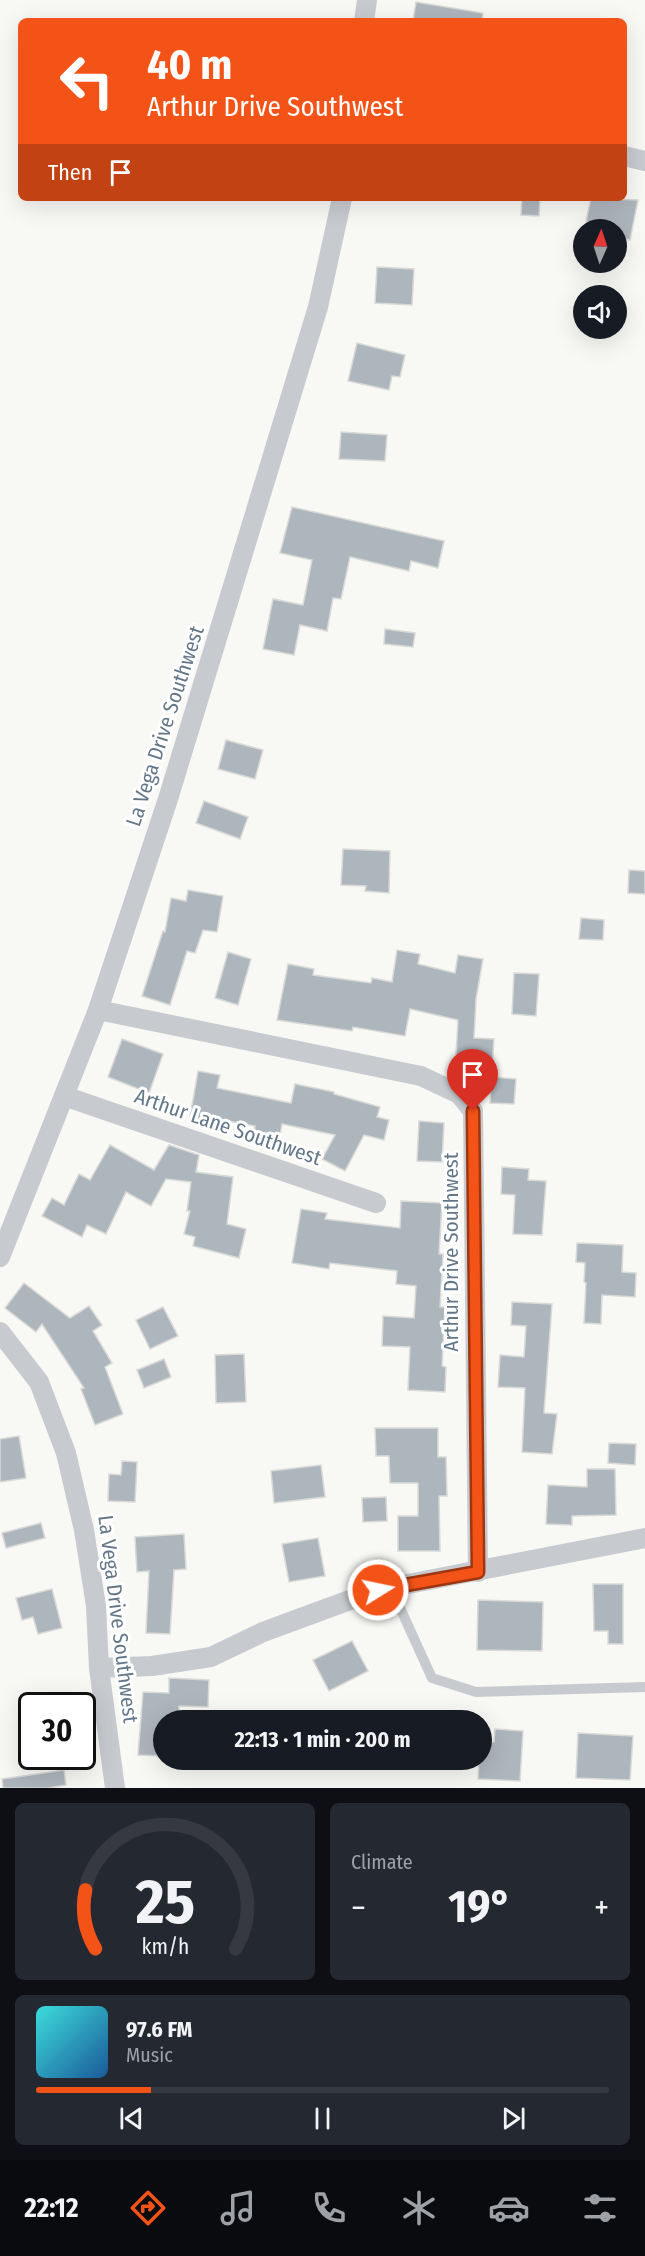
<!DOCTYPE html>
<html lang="en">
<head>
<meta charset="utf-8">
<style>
  body { margin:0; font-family:"Fira Sans Condensed",sans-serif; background:#242831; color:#f1f3f6; height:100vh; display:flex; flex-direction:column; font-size:22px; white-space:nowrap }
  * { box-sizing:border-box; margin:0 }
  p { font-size:20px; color:#9ea1a6 }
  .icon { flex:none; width:33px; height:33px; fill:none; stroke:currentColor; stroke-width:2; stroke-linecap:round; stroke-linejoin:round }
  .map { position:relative; height:1788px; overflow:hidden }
  .sheet { display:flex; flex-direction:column; gap:15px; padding:15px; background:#0d0f14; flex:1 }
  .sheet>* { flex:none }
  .hud { position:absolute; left:18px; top:18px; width:609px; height:183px; border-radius:9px; box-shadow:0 6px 24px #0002; background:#f45318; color:#fff; overflow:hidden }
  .needle { width:39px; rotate:3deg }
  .tools { position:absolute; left:573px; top:219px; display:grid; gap:12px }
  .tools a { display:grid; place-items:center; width:54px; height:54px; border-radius:50%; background:#171b24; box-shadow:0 6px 24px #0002; font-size:30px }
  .speed { position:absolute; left:18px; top:1692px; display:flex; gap:12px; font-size:30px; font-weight:700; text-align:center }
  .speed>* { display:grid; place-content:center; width:78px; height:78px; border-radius:50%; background:#171b24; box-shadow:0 6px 24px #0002; line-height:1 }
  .speed .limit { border:3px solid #111; border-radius:9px; background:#fff; color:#111 }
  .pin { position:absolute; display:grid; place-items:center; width:51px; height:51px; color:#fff; margin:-62px -26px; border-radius:50% 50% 50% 0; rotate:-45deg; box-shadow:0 0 6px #0007 }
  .pin .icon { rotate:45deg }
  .me { position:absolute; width:66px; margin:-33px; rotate:80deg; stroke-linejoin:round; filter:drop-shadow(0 0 4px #0008) }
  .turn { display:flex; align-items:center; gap:21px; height:126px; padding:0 30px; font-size:27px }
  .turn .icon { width:78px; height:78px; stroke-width:2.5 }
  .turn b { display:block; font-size:42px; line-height:51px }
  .then { display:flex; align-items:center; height:57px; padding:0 30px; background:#0003; gap:12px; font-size:22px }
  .big { font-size:45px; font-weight:700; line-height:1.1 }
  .sheet .card { flex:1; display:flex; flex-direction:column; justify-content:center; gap:9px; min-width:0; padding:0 21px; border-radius:9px; background:#242831 }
  .sheet .dial { align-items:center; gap:0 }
  .dial svg { height:156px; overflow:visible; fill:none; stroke:#363941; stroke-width:7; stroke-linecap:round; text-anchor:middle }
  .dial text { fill:#f1f3f6; stroke:none }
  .song { display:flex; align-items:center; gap:18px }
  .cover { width:72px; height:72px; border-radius:9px; background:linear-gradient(135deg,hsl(180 70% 55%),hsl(210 70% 35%)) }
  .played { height:6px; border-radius:3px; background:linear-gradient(90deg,#f45318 20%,#363941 20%) }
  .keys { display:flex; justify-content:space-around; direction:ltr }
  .heat { display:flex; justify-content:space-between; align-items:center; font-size:33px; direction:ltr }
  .sheet .tiles { flex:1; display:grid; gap:15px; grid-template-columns:1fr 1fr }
  .card:last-child { grid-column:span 2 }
  .trip { position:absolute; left:153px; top:1710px; width:339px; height:60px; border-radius:30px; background:#171b24; box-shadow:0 6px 24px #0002; font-weight:700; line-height:60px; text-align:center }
  .tab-bar { display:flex; height:96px; justify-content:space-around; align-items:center; background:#090b0e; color:#9ea1a6 }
  .tab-bar .icon { width:42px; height:42px }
  .tab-bar .on { color:#f45318 }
  .tab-bar b { font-size:27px; color:#f1f3f6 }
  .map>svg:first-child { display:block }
</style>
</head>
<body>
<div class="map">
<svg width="645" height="1788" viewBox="0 0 645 1788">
  <rect width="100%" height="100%" fill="#f8f8f5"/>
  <g fill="#aeb6bd" stroke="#d9dad7" stroke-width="1.5">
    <path d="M416 2 483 13 482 21H413Z"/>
    <path d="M522 198H540L539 216 521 215Z"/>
    <path d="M591 198 638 200 630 240 616 237V230H595L597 223 586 221Z"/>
    <path d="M377 267 414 269 412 305 375 303Z"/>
    <path d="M357 343 405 355 400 377 392 376 389 390 348 381Z"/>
    <path d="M341 432 387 435 385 461 339 459Z"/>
    <path d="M292 507 444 541 438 568 411 561 409 571 350 557 341 599 333 598 327 631 300 625 294 655 263 649 273 599 303 605 312 560 280 553Z"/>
    <path d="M385 629 415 633 413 647 384 644Z"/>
    <path d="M226 740 263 750 255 779 218 769Z"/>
    <path d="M204 801 248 817 240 839 196 823Z"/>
    <path d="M343 849 390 851 389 893 365 891 366 886 341 885Z"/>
    <path d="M629 870 645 871V894L628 893Z"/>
    <path d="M188 890 223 896 217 932 203 930 195 953 187 951 170 1005 142 996 163 931 165 932 171 898 186 901Z"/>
    <path d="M581 918 604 920 603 940 579 939Z"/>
    <path d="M397 950 420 954 418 964 455 973 458 955 483 959 476 999 474 1038 494 1039 492 1068 478 1067V1057L456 1055 458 1020 410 1009 405 1036 353 1027 352 1031 277 1020 288 964 314 969 313 975 371 983 372 978 392 982Z"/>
    <path d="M228 952 251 959 238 1005 215 998Z"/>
    <path d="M514 973 539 974 536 1016 512 1014Z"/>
    <path d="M122 1039 163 1054 149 1093 108 1077Z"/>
    <path d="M198 1071 220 1075 217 1088 291 1103 295 1084 334 1092V1094L380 1107 377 1117 389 1120 384 1140 364 1135 345 1171 322 1159 335 1135 282 1124 279 1142 253 1137 255 1126 212 1118V1121L190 1117Z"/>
    <path d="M492 1077 516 1079 514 1104 490 1103Z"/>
    <path d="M419 1121 444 1123 442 1162 417 1161Z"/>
    <path d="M110 1145 154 1170 169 1145 199 1155 196 1172 233 1177 227 1224 246 1229 239 1258 193 1246 195 1237 184 1234 190 1211H187L191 1182 166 1179 151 1206 126 1192 106 1234 87 1225 82 1237 42 1216 52 1198 64 1205 79 1174 90 1180Z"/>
    <path d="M502 1167 529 1169 528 1180 546 1181 542 1235 513 1234 515 1195 501 1194Z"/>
    <path d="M401 1201 442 1203 439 1254H443L440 1307H445L442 1366 446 1367 445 1392 408 1390 410 1347 382 1346 383 1316 414 1318 416 1286 396 1284 397 1271 330 1263 329 1269 292 1263 301 1209 327 1213 325 1219 400 1228Z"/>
    <path d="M577 1243 623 1245 622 1272 636 1273 635 1297 602 1295 601 1324 584 1323 586 1283 584 1282 585 1263 576 1262Z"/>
    <path d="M24 1283 70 1318 89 1306 102 1325 93 1331 112 1363 105 1367 123 1414 95 1425 81 1389 84 1388 42 1324 36 1332 5 1308Z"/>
    <path d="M512 1302 552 1304 544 1413 557 1414 552 1454 522 1452 525 1388 498 1387 500 1355 524 1357 526 1326 511 1325Z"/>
    <path d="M163 1307 178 1336 150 1349 136 1320Z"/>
    <path d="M244 1354 246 1402 216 1403 215 1355Z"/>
    <path d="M164 1359 171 1377 144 1388 137 1370Z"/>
    <path d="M375 1428H438V1457H446L447 1496H439L440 1551H398V1516H418V1483H390L389 1456H376Z"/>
    <path d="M19 1436 26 1478 0 1482V1439Z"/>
    <path d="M609 1443 636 1444 635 1465 608 1463Z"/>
    <path d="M122 1461 137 1462 135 1502 108 1501 109 1474 121 1475Z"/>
    <path d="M321 1465 325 1497 274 1503 271 1471Z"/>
    <path d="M587 1469H615L616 1515 572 1516V1525L546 1524 548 1485 587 1487Z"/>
    <path d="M386 1497 387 1521 363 1522 362 1498Z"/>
    <path d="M41 1523 45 1538 6 1548 2 1533Z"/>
    <path d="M184 1534 186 1569 174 1570 170 1634 146 1633 149 1571 137 1572 135 1537Z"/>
    <path d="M318 1538 325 1576 289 1582 282 1544Z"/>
    <path d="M593 1584H623V1644H608V1631H594Z"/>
    <path d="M52 1589 62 1628 38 1634 33 1617 22 1620 16 1598Z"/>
    <path d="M478 1600 543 1602 542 1651 477 1650Z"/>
    <path d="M352 1641 368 1671 329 1691 313 1660Z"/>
    <path d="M169 1678 209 1680 208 1707 179 1706V1719H164V1756L138 1755 143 1692 169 1693Z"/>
    <path d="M495 1729 523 1731 520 1781 478 1779 479 1760H482V1742H494Z"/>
    <path d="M578 1733 633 1736 630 1780 576 1778Z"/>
    <path d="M64 1770 66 1785 48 1788H3L2 1779Z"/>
  </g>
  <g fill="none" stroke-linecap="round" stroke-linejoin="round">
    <path stroke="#c7cbcf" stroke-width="10" d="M391 1588 432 1678 476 1692 645 1687"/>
    <g stroke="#c7cbcf" stroke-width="20">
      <path d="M364 21 367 0"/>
      <path d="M624 156 645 161"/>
      <path d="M98 1010 421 1076 459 1094 473 1111 478 1572"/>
      <path d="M64 1096 376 1203"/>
      <path d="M0 1257 98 1010 168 799 318 307 342 198"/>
      <path d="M0 1332 39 1382 66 1453 84 1530 96 1606 99 1668 115 1788"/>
      <path d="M99 1668 152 1666 211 1657 263 1632 377 1590 645 1538"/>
    </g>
  </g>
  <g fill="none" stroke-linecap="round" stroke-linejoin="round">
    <defs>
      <path id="route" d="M378 1590 478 1572 473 1111"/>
    </defs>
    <use href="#route" stroke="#9f3610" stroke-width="15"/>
    <use href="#route" stroke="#f45318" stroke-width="10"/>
  </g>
  <g text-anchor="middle" stroke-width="6" stroke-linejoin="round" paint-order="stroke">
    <g font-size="21" fill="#647789" stroke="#fff">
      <text transform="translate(165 726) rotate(-72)" y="7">La Vega Drive Southwest</text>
      <text transform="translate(228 1127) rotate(19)" y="7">Arthur Lane Southwest</text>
      <text transform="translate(451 1252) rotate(-90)" y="7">Arthur Drive Southwest</text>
      <text transform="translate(118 1619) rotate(83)" y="7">La Vega Drive Southwest</text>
    </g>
  </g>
</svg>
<div class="tools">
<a><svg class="needle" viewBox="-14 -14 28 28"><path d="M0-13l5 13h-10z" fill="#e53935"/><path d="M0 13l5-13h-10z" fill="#9ea1a6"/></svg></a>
<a><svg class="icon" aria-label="sound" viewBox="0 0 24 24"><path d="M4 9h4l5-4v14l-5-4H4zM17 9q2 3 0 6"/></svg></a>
</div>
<div class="speed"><div class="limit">30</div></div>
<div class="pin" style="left:473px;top:1111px;background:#d93025"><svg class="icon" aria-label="arrive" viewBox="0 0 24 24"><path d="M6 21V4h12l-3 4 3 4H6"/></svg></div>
<svg class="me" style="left:378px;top:1590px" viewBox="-20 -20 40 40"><circle r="17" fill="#f45318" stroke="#fff" stroke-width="3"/><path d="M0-11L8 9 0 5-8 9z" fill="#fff"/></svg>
<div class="trip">22:13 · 1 min · 200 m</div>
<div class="hud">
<div class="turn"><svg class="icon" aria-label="left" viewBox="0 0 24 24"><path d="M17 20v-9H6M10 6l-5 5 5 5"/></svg><div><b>40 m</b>Arthur Drive Southwest</div></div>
<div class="then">Then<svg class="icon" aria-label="arrive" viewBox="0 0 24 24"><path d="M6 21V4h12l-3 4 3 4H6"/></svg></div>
</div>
</div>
<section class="sheet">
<div class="tiles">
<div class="card dial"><svg viewBox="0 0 100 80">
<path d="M14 69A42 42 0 1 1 86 69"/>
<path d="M14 69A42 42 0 0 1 9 39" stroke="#f45318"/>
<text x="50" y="56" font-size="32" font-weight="700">25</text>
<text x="50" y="72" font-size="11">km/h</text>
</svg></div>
<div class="card"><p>Climate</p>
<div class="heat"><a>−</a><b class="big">19°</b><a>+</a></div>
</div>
<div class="card">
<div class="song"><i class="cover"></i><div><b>97.6 FM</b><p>Music</p></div></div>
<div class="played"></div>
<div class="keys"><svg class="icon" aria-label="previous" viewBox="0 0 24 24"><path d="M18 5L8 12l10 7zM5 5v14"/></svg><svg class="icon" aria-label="pause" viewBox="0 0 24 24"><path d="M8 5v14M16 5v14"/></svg><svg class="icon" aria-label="next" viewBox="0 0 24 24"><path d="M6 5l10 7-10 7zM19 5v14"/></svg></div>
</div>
</div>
</section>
<nav class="tab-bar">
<b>22:12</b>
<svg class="icon on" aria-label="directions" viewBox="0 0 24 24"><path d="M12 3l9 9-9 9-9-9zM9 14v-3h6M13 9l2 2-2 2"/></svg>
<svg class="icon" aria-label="music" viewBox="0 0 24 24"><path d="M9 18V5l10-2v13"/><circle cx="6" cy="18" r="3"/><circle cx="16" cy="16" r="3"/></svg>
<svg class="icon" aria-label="phone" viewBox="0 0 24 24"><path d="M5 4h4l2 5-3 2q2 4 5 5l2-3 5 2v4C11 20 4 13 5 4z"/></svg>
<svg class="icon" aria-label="climate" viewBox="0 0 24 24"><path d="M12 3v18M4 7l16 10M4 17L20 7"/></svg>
<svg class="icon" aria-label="car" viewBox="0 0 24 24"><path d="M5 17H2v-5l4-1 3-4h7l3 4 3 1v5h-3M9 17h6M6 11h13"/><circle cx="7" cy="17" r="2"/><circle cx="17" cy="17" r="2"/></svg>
<svg class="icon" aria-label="filters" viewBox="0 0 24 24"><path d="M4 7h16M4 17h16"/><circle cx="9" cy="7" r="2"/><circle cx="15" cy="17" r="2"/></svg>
</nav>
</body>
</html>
